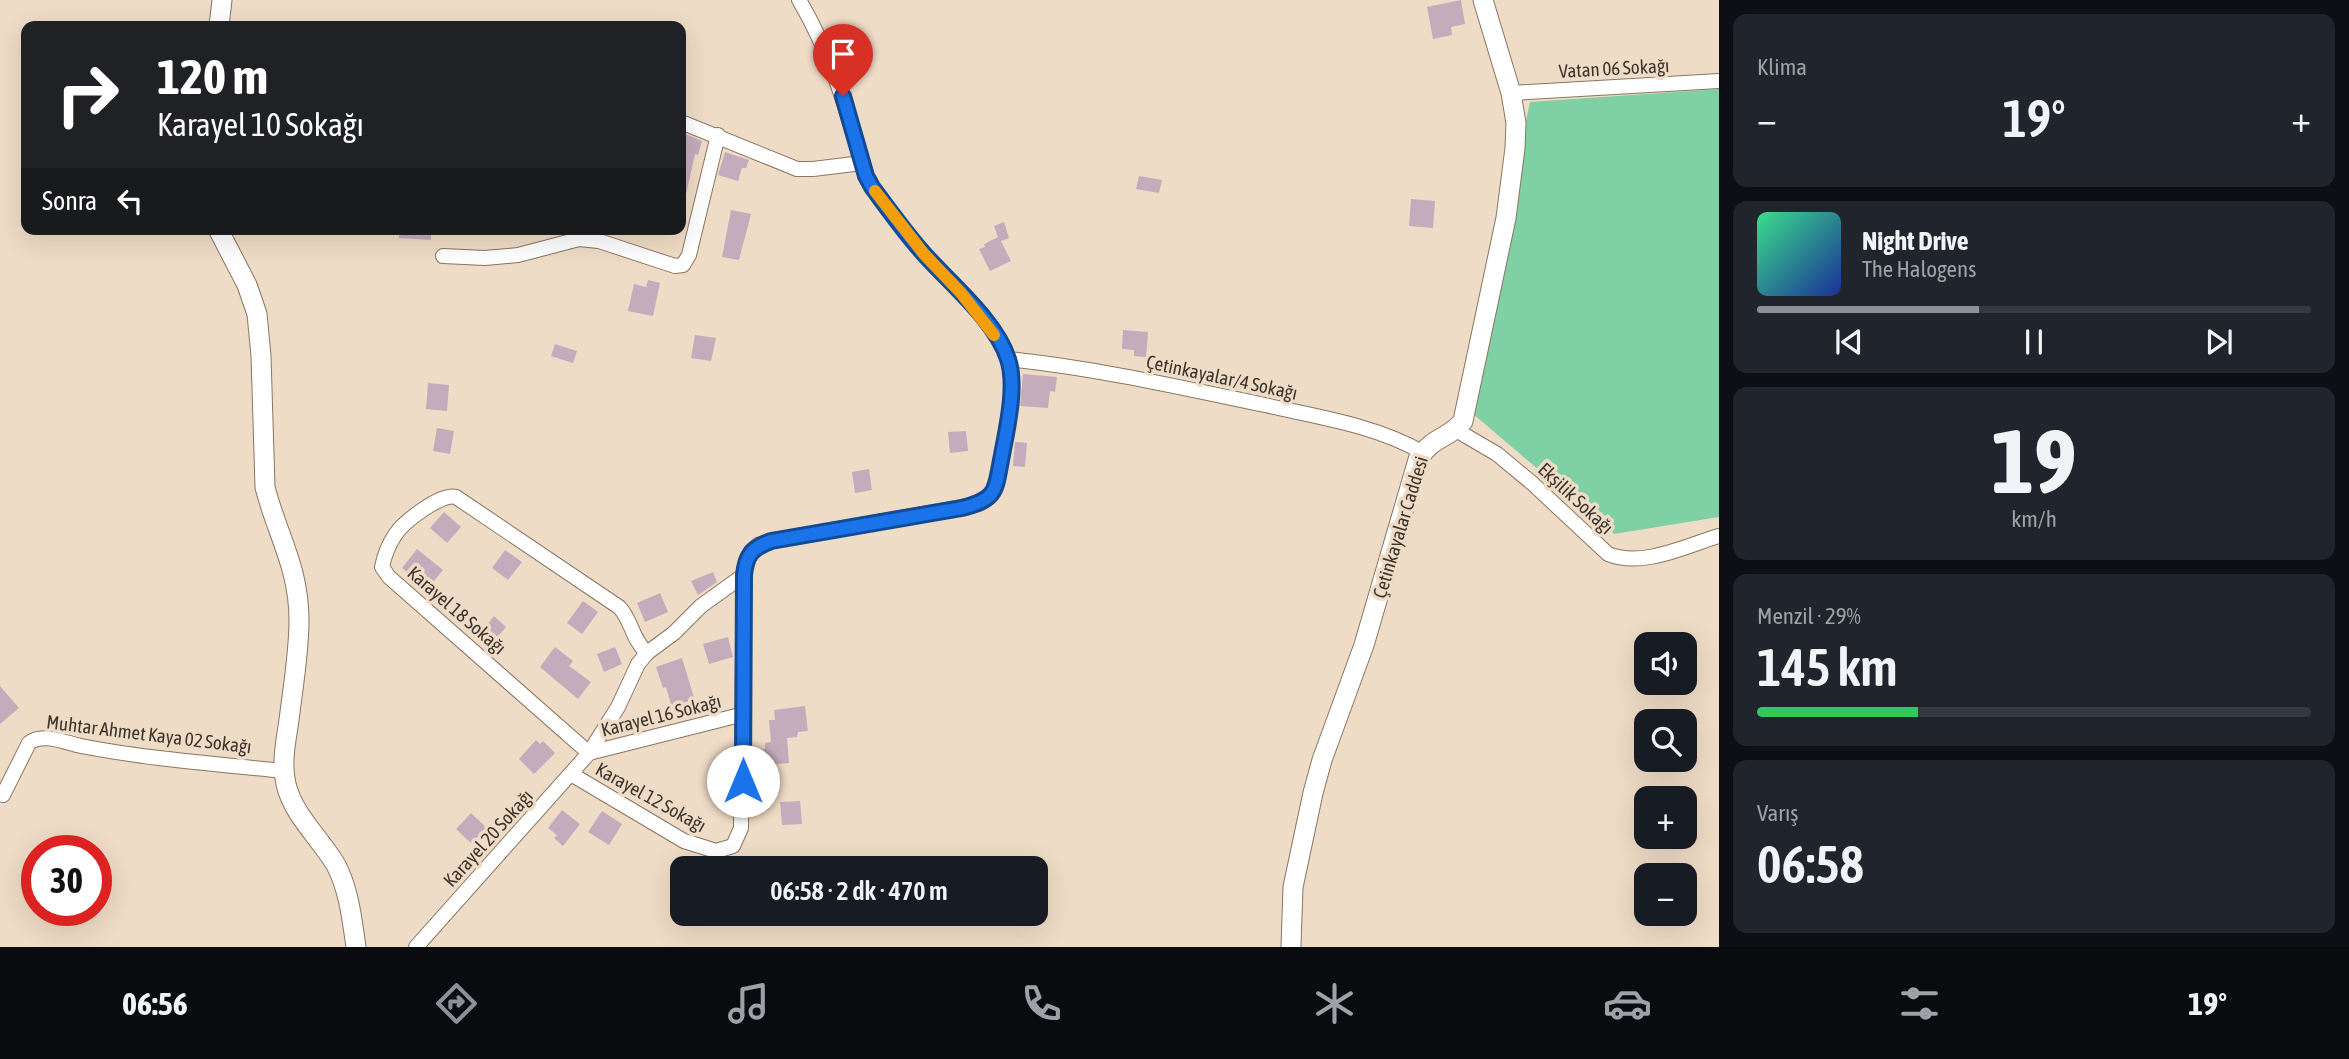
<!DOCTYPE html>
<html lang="tr">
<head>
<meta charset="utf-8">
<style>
  body { margin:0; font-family:"Asap Condensed",sans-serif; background:#20242c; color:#f1f3f6; height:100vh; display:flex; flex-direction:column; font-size:26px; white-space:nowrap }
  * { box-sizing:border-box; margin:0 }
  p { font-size:23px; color:#9ea1a6 }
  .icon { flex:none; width:38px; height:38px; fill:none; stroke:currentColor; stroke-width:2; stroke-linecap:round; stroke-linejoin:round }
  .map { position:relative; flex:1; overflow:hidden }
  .panel { display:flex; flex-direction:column; gap:14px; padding:14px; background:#0d0f14; width:630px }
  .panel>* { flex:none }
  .banner { position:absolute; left:21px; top:21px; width:665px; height:214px; border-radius:14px; box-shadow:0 7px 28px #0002; background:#202124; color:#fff; overflow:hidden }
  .buttons { position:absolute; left:1634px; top:632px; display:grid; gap:14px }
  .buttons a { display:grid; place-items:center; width:63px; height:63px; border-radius:14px; background:#171b24; box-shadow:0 7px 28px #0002; font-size:35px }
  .speed { position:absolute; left:21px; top:835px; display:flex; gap:14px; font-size:35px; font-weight:700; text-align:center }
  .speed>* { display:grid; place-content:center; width:91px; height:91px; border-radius:50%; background:#171b24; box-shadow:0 7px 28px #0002; line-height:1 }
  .speed .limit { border:10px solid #d22; background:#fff; color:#111 }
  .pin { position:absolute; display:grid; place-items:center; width:60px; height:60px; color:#fff; margin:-72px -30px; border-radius:50% 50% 50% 0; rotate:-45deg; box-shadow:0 0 7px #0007 }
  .pin .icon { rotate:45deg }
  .me { position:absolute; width:77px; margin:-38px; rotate:0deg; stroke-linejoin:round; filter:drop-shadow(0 0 5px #0008) }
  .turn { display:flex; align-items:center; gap:24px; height:147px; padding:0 21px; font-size:32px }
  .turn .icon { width:91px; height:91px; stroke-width:2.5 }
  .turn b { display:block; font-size:49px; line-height:60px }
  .then { display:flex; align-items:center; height:66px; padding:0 21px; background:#0003; gap:14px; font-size:26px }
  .big { font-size:52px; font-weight:600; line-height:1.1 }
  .panel .widget { flex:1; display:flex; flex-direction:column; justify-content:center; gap:10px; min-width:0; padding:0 24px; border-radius:14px; background:#20242c }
  .panel .dial { align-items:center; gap:0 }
  .dial b { font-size:91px; line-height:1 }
  .song { display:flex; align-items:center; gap:21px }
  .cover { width:84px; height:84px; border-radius:10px; background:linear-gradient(135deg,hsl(150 70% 55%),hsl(230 70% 35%)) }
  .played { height:7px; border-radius:4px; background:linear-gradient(90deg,#8c9099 40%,#363941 40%) }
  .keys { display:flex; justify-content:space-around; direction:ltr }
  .heat { display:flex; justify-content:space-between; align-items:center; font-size:38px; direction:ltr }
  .charge { height:10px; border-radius:5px; background:linear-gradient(90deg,#34c759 29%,#363941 0) }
  .trip { position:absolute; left:670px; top:856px; width:378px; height:70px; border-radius:14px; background:#171b24; box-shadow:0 7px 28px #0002; font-weight:600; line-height:70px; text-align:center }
  .tab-bar { display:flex; height:112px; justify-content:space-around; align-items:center; background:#090b0e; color:#9ea1a6 }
  .tab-bar .icon { width:49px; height:49px }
  .tab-bar .on { color:#8c9099 }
  .tab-bar b { font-size:32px; color:#f1f3f6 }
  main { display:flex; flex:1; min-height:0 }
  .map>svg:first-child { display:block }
</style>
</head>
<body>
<main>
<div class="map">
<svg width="1719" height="947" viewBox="0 0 1719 947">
  <rect width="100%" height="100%" fill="#efdcc6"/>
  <path fill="#7fd0a5" d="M1719 89V517L1614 534 1472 413 1489 294 1530 102Z"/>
  <g fill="#c4acbd">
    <path d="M1461 0 1465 24 1451 27 1452 35 1433 39 1427 7Z"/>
    <path d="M681 132 702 141 698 155 695 154 685 199 681 198Z"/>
    <path d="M725 152 749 160 746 168H742L738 181 718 175Z"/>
    <path d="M1139 176 1162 180 1159 193 1136 189Z"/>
    <path d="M1411 199 1435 201 1433 228 1409 226Z"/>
    <path d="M731 210 751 214 739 260 722 257Z"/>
    <path d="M1004 222 1009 238 1001 241 1011 261 990 271 979 249 985 247 984 244 998 237 994 226Z"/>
    <path d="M399 229H431V240L399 238Z"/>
    <path d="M648 280 660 283 653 316 628 311 634 284 646 287Z"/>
    <path d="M1123 330 1148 332 1146 357 1134 356V350L1122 349Z"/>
    <path d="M695 335 716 338 711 361 691 358Z"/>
    <path d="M555 344 577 351 573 363 551 356Z"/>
    <path d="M1023 374 1057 377 1055 392 1050 391 1048 408 1020 406Z"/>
    <path d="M428 383 449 385 447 411 426 409Z"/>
    <path d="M437 428 454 431 450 454 433 451Z"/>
    <path d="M966 431 968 451 950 453 948 432Z"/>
    <path d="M1015 442 1027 443 1025 467 1013 466Z"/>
    <path d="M869 469 872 490 855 493 852 472Z"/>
    <path d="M444 512 461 527 447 543 430 528Z"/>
    <path d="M417 549 443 570 428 588 402 568Z"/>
    <path d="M505 550 522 562 508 580 492 568Z"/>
    <path d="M713 572 717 582 698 595 691 581Z"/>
    <path d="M660 593 668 612 645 622 637 603Z"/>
    <path d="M583 601 598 612 582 634 567 623Z"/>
    <path d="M494 616 506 627 493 642 481 632Z"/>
    <path d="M728 637 733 657 709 664 703 644Z"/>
    <path d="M555 647 573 661 569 666 591 682 578 699 540 667Z"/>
    <path d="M615 647 622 664 604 672 597 654Z"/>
    <path d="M682 658 698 711 675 718 666 687 663 688 656 667Z"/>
    <path d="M0 686 19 708 0 724Z"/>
    <path d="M805 706 808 731 798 732 797 737 787 738 789 763 761 765 760 750 765 749V743L771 742 769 720H775L774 710Z"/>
    <path d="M536 740 540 744 543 741 555 753 534 774 519 759Z"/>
    <path d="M800 801 802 824 782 825 780 802Z"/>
    <path d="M562 810 580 824 563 846 554 838 557 835 548 828Z"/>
    <path d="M602 811 622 824 609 845 588 832Z"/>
    <path d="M471 813 490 831 479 843 474 839 471 843 456 829Z"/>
  </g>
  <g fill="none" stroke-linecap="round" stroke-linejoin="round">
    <defs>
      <g id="street">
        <path d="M1511 93 1719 81"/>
        <path d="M681 122 797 169H813L862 163"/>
        <path d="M443 256 485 258 518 255 579 239 599 241 675 266 683 265 689 255 718 135"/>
        <path d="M1008 359C1095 368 1179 387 1265 405 1318 417 1374 425 1422 452"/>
        <path d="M1456 430 1497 454 1532 483 1608 554C1643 568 1685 546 1719 536"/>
        <path d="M589 753 389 577 382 567C384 557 389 544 395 535 403 522 441 493 456 497L619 607C632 620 631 638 647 653"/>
        <path d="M589 753 744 714"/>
        <path d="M571 774 684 841 716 851 733 846 741 828 744 575 746 561 751 551 758 545 771 541 979 504C999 495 998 474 1002 454 1007 427 1017 384 1008 359 994 320 951 285 925 255 906 233 889 210 872 187L866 176C848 115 832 55 799 0"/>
        <path d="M0 794 3 795 29 743C43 732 66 743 81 746 148 759 217 764 284 771"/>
        <path d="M416 947 589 753 618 707 638 664 647 653 674 633 701 606 744 575"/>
      </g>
      <g id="secondary">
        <path d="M219 26 222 0"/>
        <path d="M218 229 247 285 257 314 261 356 265 487C277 535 299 567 299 620 299 653 293 687 289 720 286 741 281 763 286 784 293 815 320 838 336 865 349 890 352 919 356 947"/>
        <path d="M1291 947 1293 887 1313 793 1322 760 1364 645 1418 460C1433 435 1448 440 1463 421L1506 218 1515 148 1516 123 1511 93 1483 0"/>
      </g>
    </defs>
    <use href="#street" stroke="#877661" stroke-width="16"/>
    <use href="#secondary" stroke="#877661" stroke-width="21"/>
    <use href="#street" stroke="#fff" stroke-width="14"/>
    <use href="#secondary" stroke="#fff" stroke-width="19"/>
  </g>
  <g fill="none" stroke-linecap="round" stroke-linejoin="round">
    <defs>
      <path id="route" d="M743 781 744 575C746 555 752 548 771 541L962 508C999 499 995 489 1002 455 1007 428 1017 386 1008 359 996 321 951 284 925 255 906 234 889 210 872 187L866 176 843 96"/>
    </defs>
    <use href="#route" stroke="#114b97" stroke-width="18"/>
    <use href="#route" stroke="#1a73e8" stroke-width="12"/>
    <path stroke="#f59e0b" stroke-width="12" d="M875 191 924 254 961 293 994 335"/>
  </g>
  <g text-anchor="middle" stroke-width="7" stroke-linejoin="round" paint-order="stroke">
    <g font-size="19" fill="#3d352d" stroke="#efdcc6">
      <text transform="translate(1614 68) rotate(-3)" y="7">Vatan 06 Sokağı</text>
      <text transform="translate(1222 377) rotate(12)" y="7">Çetinkayalar/4 Sokağı</text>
      <text transform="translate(1576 498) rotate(43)" y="7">Ekşilik Sokağı</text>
      <text transform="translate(1400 527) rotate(-73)" y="7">Çetinkayalar Caddesi</text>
      <text transform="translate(457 610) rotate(41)" y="7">Karayel 18 Sokağı</text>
      <text transform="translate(661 715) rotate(-14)" y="7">Karayel 16 Sokağı</text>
      <text transform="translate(149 734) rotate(7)" y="7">Muhtar Ahmet Kaya 02 Sokağı</text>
      <text transform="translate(651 797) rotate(29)" y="7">Karayel 12 Sokağı</text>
      <text transform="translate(488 838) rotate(-48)" y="7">Karayel 20 Sokağı</text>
    </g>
  </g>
</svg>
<div class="buttons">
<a><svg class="icon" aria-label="sound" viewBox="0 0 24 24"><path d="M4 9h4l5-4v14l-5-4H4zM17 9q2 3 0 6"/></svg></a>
<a><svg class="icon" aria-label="search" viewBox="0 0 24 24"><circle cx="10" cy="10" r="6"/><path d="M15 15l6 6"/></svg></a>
<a>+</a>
<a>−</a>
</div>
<div class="speed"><div class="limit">30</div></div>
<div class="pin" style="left:843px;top:96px;background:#d93025"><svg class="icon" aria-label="arrive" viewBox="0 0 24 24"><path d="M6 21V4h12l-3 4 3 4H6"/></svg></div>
<svg class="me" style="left:743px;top:781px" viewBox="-20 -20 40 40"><circle r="19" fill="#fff"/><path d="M0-13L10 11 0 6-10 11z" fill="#1a73e8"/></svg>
<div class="trip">06:58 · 2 dk · 470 m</div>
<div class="banner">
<div class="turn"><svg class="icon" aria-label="right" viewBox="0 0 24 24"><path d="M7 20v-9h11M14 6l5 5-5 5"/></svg><div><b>120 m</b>Karayel 10 Sokağı</div></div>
<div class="then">Sonra<svg class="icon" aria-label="left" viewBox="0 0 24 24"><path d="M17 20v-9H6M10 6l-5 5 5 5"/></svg></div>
</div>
</div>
<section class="panel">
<div class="widget"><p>Klima</p>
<div class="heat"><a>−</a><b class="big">19°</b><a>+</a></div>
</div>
<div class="widget">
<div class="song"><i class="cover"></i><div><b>Night Drive</b><p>The Halogens</p></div></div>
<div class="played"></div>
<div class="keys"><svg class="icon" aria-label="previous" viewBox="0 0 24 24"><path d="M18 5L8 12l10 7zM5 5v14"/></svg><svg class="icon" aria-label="pause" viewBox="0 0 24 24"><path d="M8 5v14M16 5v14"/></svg><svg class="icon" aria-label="next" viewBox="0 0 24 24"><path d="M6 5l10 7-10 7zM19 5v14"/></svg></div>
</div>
<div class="widget dial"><b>19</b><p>km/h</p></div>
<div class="widget"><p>Menzil · 29%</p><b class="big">145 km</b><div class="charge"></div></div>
<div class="widget"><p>Varış</p><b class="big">06:58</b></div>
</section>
</main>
<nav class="tab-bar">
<b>06:56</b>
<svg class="icon on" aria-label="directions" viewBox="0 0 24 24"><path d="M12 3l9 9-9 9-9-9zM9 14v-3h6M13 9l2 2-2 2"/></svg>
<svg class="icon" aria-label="music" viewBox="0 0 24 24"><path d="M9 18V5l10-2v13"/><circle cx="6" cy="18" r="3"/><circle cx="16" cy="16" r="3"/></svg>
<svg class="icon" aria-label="phone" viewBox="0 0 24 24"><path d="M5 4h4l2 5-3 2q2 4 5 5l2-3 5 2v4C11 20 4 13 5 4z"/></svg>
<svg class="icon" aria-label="climate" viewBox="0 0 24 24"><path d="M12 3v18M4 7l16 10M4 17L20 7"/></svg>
<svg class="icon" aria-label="car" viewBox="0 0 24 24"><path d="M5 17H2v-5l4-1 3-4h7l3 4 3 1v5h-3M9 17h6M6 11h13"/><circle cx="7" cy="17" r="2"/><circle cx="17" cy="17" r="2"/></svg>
<svg class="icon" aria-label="filters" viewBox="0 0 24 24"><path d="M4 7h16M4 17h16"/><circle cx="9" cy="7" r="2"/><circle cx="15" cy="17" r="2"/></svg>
<b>19°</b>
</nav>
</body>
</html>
